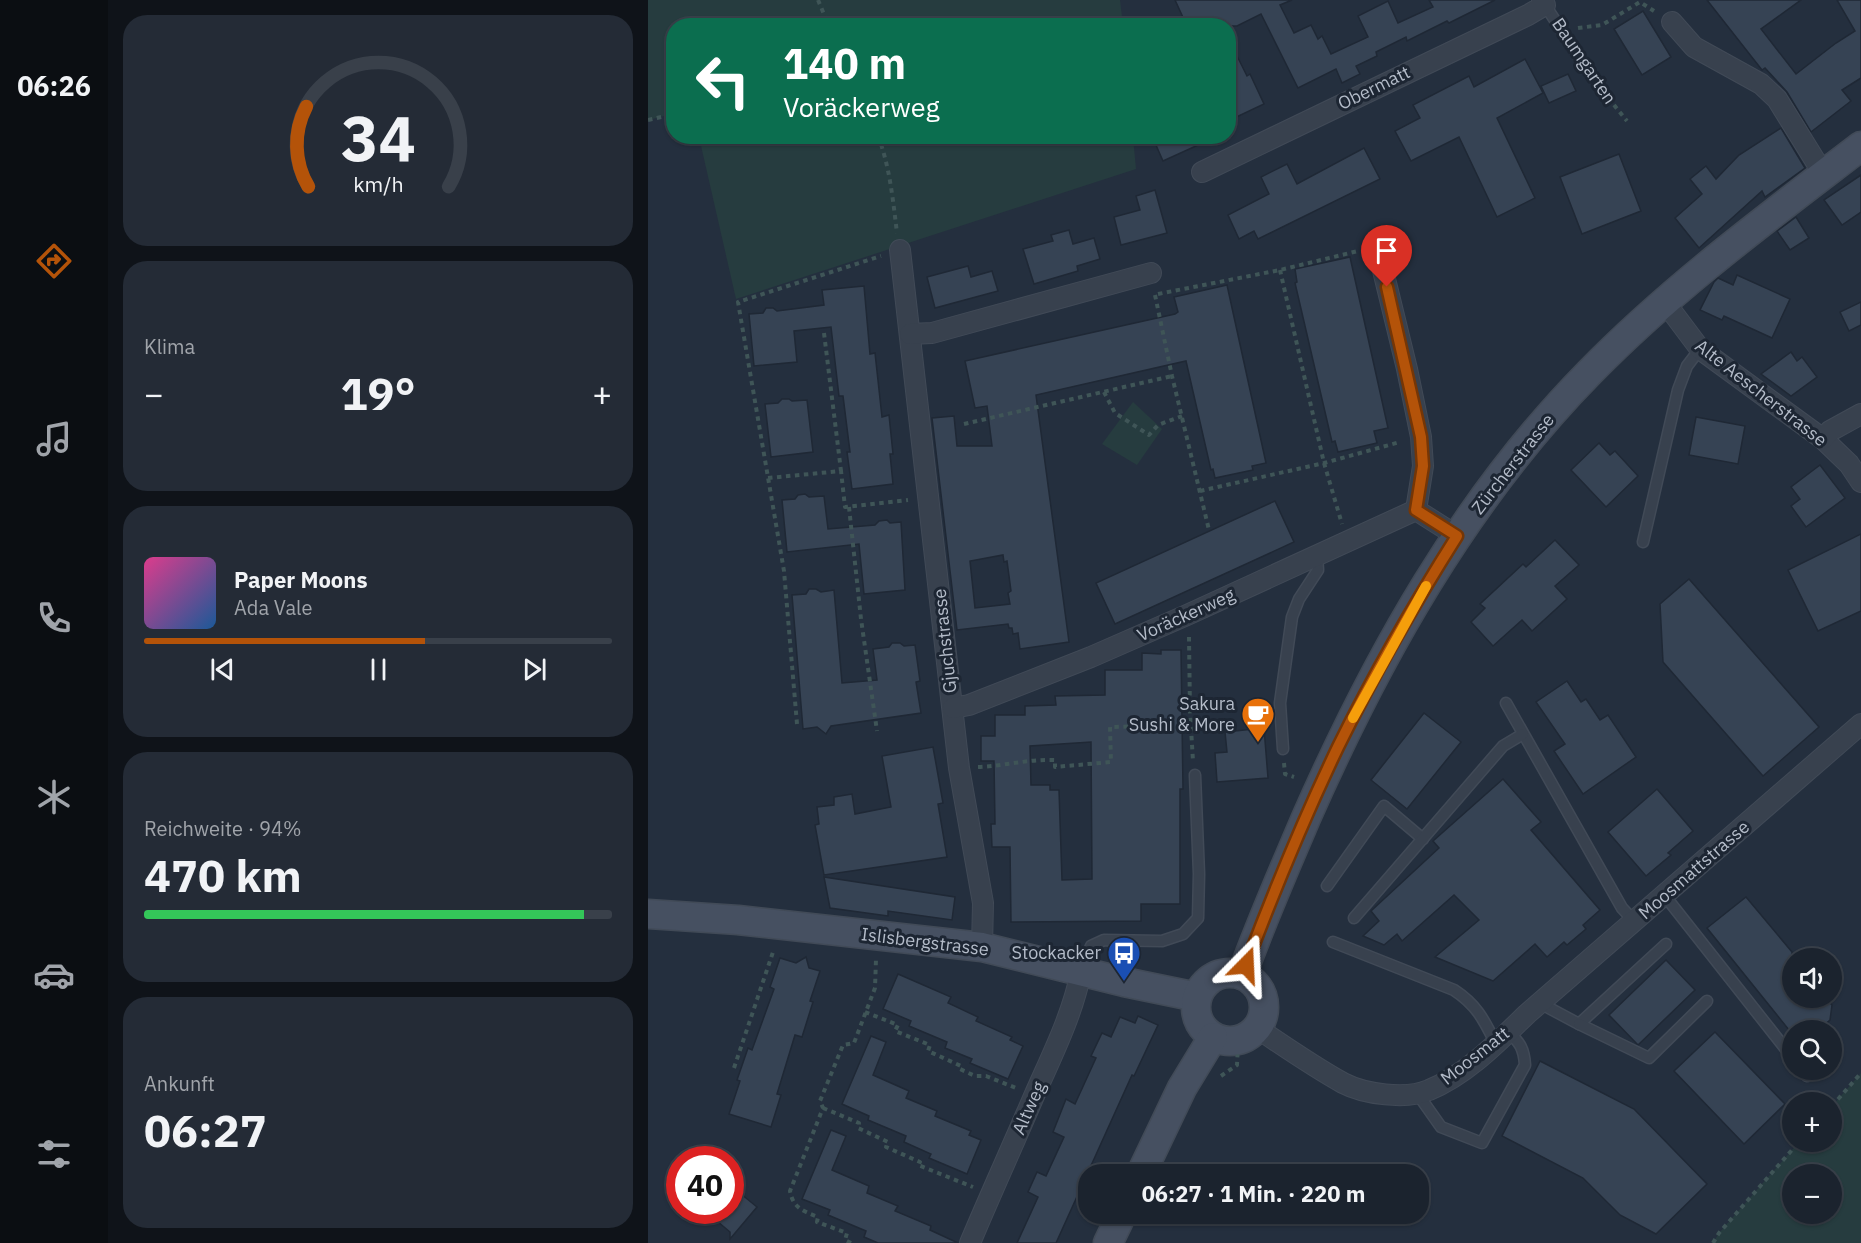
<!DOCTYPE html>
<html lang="de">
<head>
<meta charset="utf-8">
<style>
  body { margin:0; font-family:"IBM Plex Sans",sans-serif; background:#242b36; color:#f1f3f6; height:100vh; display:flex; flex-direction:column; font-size:22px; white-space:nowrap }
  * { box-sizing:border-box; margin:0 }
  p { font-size:20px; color:#a0a4aa }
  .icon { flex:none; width:33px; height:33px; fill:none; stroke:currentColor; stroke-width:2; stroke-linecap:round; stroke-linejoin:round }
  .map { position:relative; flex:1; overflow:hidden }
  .sheet { display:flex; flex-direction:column; gap:15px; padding:15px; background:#0f1319; width:540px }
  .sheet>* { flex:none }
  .guide { position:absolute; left:18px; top:18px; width:570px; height:126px; border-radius:24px; box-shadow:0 2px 4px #0004,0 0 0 2px #39404a; background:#0b6e4f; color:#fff; overflow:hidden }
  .controls { position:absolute; left:1134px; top:948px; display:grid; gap:12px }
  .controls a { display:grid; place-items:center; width:60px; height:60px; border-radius:50%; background:#1b232e; box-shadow:0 2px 4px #0004,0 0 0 2px #39404a; font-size:30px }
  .speed { position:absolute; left:18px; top:1146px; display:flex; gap:12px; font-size:30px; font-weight:700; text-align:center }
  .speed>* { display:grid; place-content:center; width:78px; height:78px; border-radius:50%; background:#1b232e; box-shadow:0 2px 4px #0004,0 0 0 2px #39404a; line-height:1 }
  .speed .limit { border:9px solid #d22; background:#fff; color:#111 }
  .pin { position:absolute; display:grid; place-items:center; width:51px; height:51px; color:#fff; margin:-62px -26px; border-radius:50% 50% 50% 0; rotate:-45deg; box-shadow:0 0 6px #0007 }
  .pin .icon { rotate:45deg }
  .me { position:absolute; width:66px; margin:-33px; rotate:21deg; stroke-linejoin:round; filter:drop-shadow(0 0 4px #0008) }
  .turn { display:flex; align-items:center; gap:21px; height:126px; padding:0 18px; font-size:27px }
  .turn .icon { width:78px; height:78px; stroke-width:2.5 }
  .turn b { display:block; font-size:42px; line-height:51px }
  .big { font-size:45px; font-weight:800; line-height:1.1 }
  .sheet .tile { flex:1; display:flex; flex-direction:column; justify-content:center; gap:9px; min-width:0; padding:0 21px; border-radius:24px; background:#242b36 }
  .sheet .dial { align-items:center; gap:0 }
  .dial svg { height:156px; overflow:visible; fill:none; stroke:#39404a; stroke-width:7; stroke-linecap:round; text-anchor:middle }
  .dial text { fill:#f1f3f6; stroke:none }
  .song { display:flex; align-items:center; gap:18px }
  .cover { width:72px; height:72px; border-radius:9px; background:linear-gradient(135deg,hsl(330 70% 55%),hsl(210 70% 35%)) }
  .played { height:6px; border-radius:3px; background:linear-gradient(90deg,#b45309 60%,#39404a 60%) }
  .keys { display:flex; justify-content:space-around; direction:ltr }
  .heat { display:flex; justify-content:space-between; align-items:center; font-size:33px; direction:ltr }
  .charge { height:9px; border-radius:4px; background:linear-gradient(90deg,#34c759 94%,#39404a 0) }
  .trip { position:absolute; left:430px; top:1164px; width:351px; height:60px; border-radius:24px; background:#1b232e; box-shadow:0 2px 4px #0004,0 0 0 2px #39404a; font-weight:800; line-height:60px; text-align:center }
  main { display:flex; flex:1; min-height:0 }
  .tabs { display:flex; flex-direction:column; width:108px; justify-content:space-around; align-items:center; background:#0b0e12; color:#a0a4aa }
  .tabs .icon { width:42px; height:42px }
  .tabs .active { color:#b45309 }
  .tabs b { font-size:27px; color:#f1f3f6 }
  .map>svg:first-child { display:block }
</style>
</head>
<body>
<main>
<nav class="tabs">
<b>06:26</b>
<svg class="icon active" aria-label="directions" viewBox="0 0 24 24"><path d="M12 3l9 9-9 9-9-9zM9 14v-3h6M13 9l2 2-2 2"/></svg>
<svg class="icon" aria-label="music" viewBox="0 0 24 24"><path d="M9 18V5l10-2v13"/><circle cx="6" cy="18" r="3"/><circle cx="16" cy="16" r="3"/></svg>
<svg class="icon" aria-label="phone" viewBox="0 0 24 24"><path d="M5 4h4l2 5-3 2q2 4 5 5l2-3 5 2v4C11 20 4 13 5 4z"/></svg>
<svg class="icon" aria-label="climate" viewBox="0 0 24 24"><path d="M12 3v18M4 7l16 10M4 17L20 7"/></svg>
<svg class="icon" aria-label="car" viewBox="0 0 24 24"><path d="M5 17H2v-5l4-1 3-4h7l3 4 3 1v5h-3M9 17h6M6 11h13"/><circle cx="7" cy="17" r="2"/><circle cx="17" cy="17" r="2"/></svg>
<svg class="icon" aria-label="filters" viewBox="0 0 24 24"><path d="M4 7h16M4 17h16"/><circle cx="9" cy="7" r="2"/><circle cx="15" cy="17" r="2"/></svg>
</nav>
<section class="sheet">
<div class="tile dial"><svg viewBox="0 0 100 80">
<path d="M14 69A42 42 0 1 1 86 69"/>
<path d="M14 69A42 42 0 0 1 13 28" stroke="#b45309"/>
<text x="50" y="56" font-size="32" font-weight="700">34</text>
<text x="50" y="72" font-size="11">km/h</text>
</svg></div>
<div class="tile"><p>Klima</p>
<div class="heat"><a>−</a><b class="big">19°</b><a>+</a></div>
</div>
<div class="tile">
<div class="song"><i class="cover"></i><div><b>Paper Moons</b><p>Ada Vale</p></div></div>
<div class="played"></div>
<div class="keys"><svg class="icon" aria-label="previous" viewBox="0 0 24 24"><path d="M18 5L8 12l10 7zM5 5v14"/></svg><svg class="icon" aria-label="pause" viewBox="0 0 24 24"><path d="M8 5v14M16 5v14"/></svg><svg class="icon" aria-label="next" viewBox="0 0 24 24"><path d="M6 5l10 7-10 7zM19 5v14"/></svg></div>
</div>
<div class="tile"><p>Reichweite · 94%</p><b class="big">470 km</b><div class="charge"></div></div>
<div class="tile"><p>Ankunft</p><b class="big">06:27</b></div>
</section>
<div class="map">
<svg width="1213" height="1243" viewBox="0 0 1213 1243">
  <rect width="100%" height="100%" fill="#242f3e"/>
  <g fill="#263c3f" fill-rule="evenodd">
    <path d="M0 0H472L475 25 26 26 25 114 0 120Z"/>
    <path d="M51 137H485L488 169 88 299Z"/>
    <path d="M485 402 514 429 489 465 454 444Z"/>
    <path d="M1213 1073V1243H1065L1071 1233 1151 1142H1184V1106ZM1144 1174H1184V1214H1144Z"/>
  </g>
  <g fill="#364354" stroke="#1f2835" stroke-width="1.5" fill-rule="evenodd">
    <path d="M527 0H644L632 5 646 33 663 25 670 39 674 36 683 54 720 37 710 16 740 1 750 23 785 7 781 0H847L801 23 799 21 759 41 758 37 728 52 729 56 708 66 712 74 694 83 688 69 650 88 613 14 589 26H539Z"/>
    <path d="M1059 0H1153L1113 29 1148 74 1188 43 1207 31 1189 0H1213V78L1194 90 1203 101 1163 132 1139 92 1117 68 1114 70Z"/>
    <path d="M995 11 1023 57 994 75 966 29Z"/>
    <path d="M580 38 599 76 602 74 616 104 580 121Z"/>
    <path d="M877 59 895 93 849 118 887 198 849 217 811 137 763 161 747 131 772 118 765 105 821 76 826 87Z"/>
    <path d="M920 74 928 91 901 103 893 86Z"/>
    <path d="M1133 128 1157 168 1117 197 1114 191 1051 248 1027 218 1054 194 1042 179 1058 166 1068 179 1091 155Z"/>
    <path d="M504 136H570L515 161Z"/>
    <path d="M716 148 732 179 610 239 606 231 591 239 580 215 621 194 613 177 639 164 649 184Z"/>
    <path d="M971 154 993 211 934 234 912 177Z"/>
    <path d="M1213 175V212L1194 225 1176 200Z"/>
    <path d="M507 190 519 233 473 245 466 217 492 210 488 196Z"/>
    <path d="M1148 217 1161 238 1142 250 1129 231Z"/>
    <path d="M421 230 425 244 446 238 452 259 429 266 430 271 386 284 375 249 405 241 403 235Z"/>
    <path d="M702 257 740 428 726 431 729 443 690 452 687 441 684 442 647 283 649 282 647 269Z"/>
    <path d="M320 266 323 277 344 271 350 291 287 308 279 277Z"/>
    <path d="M1089 275 1142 299 1124 338 1076 316 1074 320 1052 310 1066 282 1070 278 1085 285Z"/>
    <path d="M579 285 618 463 604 466 605 470 567 478 565 469 563 470 538 361 388 395 421 642 372 649 370 633 365 634 364 628H361L360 624 309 630 284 418 306 416 309 446H344L339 406 327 408 317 361 527 314 530 312 526 297ZM355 555 356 562 359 561 363 591 360 593 362 604 327 608 322 561Z"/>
    <path d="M216 286 222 354 227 353 234 417 241 415 245 454H242L245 484 204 489 199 452H202L195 396H191L183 327 146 331 149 362 106 366 101 314 115 313 118 308H125L129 311 176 305 174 290Z"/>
    <path d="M1213 302V325L1201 331 1192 312Z"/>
    <path d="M1143 352 1149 361 1154 357 1169 377 1143 396 1113 374Z"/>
    <path d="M134 399H141L144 401 159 400 165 452 123 457 117 404 130 403Z"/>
    <path d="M1048 417 1097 426 1090 464 1041 455Z"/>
    <path d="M951 443 962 455 967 451 990 476 958 507 923 470Z"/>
    <path d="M1172 465 1197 498 1158 527 1143 506 1152 499 1143 487Z"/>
    <path d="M157 494 161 497 176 496 180 529 227 525 231 521 239 520 242 523 253 522 257 590 216 594 211 544 139 552 134 500 147 499 150 495Z"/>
    <path d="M627 501 646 542 467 624 448 583Z"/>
    <path d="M1213 534V611L1170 631 1140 570Z"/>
    <path d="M907 540 931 565 907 586 919 599 884 631 874 620 845 646 823 622 837 608 832 604 875 564 878 567Z"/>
    <path d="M1041 579 1171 727 1115 776 1015 662 1012 604Z"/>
    <path d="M161 589H168L173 592 186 590 194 683 229 680 225 649 241 647 244 643H252L256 646 267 645 272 681 268 682 273 713 183 726 178 734 169 727 155 729 144 595 158 594Z"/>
    <path d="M513 650H533L535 789H532V904H493V921L363 922 362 847H344L343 824H347L346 761H333V736H347V715H377V706L408 705 407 696 457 695V670H494V653L513 654ZM443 742 444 879 414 880 411 790H402V785H383L382 746Z"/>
    <path d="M919 681 933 702 938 699 952 720 960 715 988 757 935 794 906 751 917 744 888 702Z"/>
    <path d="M776 713 813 742 759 809 723 780Z"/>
    <path d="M616 728 620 778 569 782 567 753 579 752 577 732Z"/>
    <path d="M285 747 295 803 290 804 299 857 176 875 167 825 171 824 169 807 186 805V797L204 794 207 814 243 807 234 756Z"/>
    <path d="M855 779 893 822 883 830 952 910 935 925 938 929 919 945 916 942 899 957 887 944 845 981 787 957 831 920 806 895 754 941 749 934 736 945 715 936 731 921 723 911 791 848 785 841Z"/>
    <path d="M1009 789 1045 831 1020 853 1023 855 998 876 960 832Z"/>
    <path d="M176 877 307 897 304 920 240 911V916L182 908Z"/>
    <path d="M1098 897 1144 952V998H1177L1184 1005 1182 1020 1170 1030H1141L1059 928Z"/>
    <path d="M158 957 161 968 172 971 162 1001 165 1002 154 1037 147 1035 129 1094 133 1095 123 1127 81 1114 92 1081 89 1080 100 1048 104 1050 126 989 122 987 132 958 148 963Z"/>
    <path d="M1018 960 1047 990 990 1045 961 1015Z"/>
    <path d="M250 974 303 997 300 1003 330 1017 328 1021 364 1037 362 1040 375 1046 360 1079 322 1063 324 1059 297 1048 299 1042 261 1026 263 1021 235 1009Z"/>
    <path d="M490 1016 510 1025 486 1076 484 1075 408 1243H369L390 1197 380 1192 389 1172 398 1176 416 1137 405 1132 418 1099 427 1104 448 1058 443 1056 454 1033 463 1037 472 1017 487 1023Z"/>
    <path d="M1067 1032 1137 1104 1096 1144 1026 1071Z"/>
    <path d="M223 1036 238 1042 225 1075 261 1091 258 1098 289 1111 287 1116 323 1131 321 1135 333 1140 319 1174 281 1158 283 1154 256 1142 258 1136 220 1120 221 1116 194 1104Z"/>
    <path d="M892 1061 986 1109 1059 1184 1008 1234 972 1215 935 1178 854 1136Z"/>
    <path d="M183 1130 198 1136 184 1170 221 1186 219 1193 250 1206 247 1211 283 1226 282 1230 310 1243H230L216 1237 218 1231 180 1215 182 1210 154 1199Z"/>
    <path d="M82 1185 109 1207 82 1239V1232L56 1210H82Z"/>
  </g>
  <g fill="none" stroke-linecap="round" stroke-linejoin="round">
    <defs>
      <g id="lane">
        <path d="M897 5 940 71"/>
        <path d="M995 542 1030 390 1039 366 1052 349"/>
        <path d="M858 703 974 908 987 922"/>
        <path d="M635 749 632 703 644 617 651 599 670 570 669 556"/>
        <path d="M679 886 736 806 775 839"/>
        <path d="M1017 896 1144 1057"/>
        <path d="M706 918 855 746 875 734"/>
        <path d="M685 942 806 990C829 1005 836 1020 848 1044"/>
        <path d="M434 969 443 946 456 940 514 941 535 934 550 918 551 874 547 775"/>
        <path d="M896 1000 901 1008 931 1024 1018 944"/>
        <path d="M931 1024 1001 1058 1059 1001"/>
        <path d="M1154 1070 1159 1076"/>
        <path d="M769 1093 793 1127 834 1143 877 1065C876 1049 872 1042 860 1032"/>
      </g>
      <g id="street">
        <path d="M1024 22 1046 47 1113 84 1129 99 1168 162 1176 173"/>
        <path d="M554 172 880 15 897 5 894 0"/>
        <path d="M729 246 759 369 773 437 775 466 768 510"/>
        <path d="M252 250 311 768 335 903 334 947"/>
        <path d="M1016 301 1052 349 1175 439 1201 464 1213 482"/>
        <path d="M262 334 284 333 503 273"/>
        <path d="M1175 439 1182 431 1213 414"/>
        <path d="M305 708 321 705 443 657 539 615 768 510 809 536"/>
        <path d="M609 1028C637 1047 666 1067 695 1083 716 1094 758 1100 781 1090 818 1075 850 1042 879 1014L1213 724"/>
        <path d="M322 1243C343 1193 365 1145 386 1096 404 1055 424 1016 433 972"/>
      </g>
      <g id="secondary">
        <path d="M0 914 90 920 334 947 476 982 549 997"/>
        <circle cx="582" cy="1007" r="34"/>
        <path d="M594 975C613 922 636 870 658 818 729 657 817 499 941 373 1024 288 1119 218 1213 146"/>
        <path d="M493 1174 534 1088 565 1037"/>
        <path d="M460 1243 474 1214"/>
      </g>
    </defs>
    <use href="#lane" stroke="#414a57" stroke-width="13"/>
    <use href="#street" stroke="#414a57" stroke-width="22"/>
    <use href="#secondary" stroke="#414a57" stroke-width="31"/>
    <g stroke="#3f5557" stroke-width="4" stroke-dasharray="4.5 4.5" stroke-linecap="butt">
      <path d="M170 0 181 26"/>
      <path d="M930 28 954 25 992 2 1006 11"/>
      <path d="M949 84 979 121"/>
      <path d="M0 120 26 114"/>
      <path d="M230 136C242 167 245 201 249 233"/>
      <path d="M632 270 676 463 694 524"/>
      <path d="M510 294 632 270 710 251"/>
      <path d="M507 295 524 376 561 530"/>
      <path d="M176 333 193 471"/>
      <path d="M456 392 467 413 501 435 510 425 534 416"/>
      <path d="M316 424 524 376"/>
      <path d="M120 478 193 471 197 507 260 500"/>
      <path d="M552 491 676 463 752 442"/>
      <path d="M201 507 213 619 229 731"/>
      <path d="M541 637 542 712 545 761"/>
      <path d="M149 724 136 571 90 302 233 256"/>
      <path d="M636 763 637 774 646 777"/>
      <path d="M330 767C356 766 380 759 407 760V767L463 762 462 727 543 725"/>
      <path d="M217 1012 250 1025 247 1031 282 1045 280 1051 313 1066 312 1069 327 1076H338L368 1088"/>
      <path d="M86 1068 126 949"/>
      <path d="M573 1076 589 1065 590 1044"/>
      <path d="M1184 1106 1213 1073"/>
      <path d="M175 1108 211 1123 210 1128 240 1142 238 1147 272 1162 270 1165 325 1187"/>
      <path d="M203 1243 197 1240 199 1233 169 1222 170 1217C155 1211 145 1208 142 1191L175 1108 172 1101 195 1045 206 1043 227 988 228 959"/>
      <path d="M1065 1243 1071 1233 1151 1142"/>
    </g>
    <use href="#lane" stroke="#38414e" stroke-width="10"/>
    <use href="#street" stroke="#38414e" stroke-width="20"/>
    <use href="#secondary" stroke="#465061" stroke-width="28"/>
  </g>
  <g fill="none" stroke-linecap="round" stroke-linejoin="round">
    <defs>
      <path id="route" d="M598 965C626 891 656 818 690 747 726 674 766 604 809 536L768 510 775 466 773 437 739 287"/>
    </defs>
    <use href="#route" stroke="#753606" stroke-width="15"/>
    <use href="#route" stroke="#b45309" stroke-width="10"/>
    <path stroke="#f59e0b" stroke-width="10" d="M705 718 778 586"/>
  </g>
  <defs>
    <symbol id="cafe-pin" viewBox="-11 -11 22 30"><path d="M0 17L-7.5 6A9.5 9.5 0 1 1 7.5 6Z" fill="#e8710a" stroke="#1d2633"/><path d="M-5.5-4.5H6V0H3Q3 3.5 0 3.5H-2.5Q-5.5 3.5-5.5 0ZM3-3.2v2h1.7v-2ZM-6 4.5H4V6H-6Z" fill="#fff"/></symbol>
    <symbol id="bus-pin" viewBox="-11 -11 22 30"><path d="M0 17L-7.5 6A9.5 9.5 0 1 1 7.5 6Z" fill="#1a4fb4" stroke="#1d2633"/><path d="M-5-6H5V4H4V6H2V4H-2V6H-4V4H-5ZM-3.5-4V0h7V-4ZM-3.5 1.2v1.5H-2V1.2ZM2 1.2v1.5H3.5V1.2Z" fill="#fff"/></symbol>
  </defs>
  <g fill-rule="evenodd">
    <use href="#cafe-pin" x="591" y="695" width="38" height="52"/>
    <use href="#bus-pin" x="457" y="934" width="38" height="52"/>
  </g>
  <g text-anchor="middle" stroke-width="6" stroke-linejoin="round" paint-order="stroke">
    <g font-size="18" fill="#b4bcc9" stroke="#1d2633">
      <text transform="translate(936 61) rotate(56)" y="6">Baumgarten</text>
      <text transform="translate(726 88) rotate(-26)" y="6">Obermatt</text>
      <text transform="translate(1113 393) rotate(38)" y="6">Alte Aescherstrasse</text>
      <text transform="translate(865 464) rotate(-52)" y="6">Zürcherstrasse</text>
      <text transform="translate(538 615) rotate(-24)" y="6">Voräckerweg</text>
      <text transform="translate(297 641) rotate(-96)" y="6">Gjuchstrasse</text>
      <text transform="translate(1046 870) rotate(-41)" y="6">Moosmattstrasse</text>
      <text transform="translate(277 942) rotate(7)" y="6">Islisbergstrasse</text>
      <text transform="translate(827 1056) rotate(-38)" y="6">Moosmatt</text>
      <text transform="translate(381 1108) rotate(-66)" y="6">Altweg</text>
    </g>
    <g font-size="18" fill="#b4bcc9" stroke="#1d2633" text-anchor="end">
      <text x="587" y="710">Sakura<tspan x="587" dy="21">Sushi &amp; More</tspan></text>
      <text x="453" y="959">Stockacker</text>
    </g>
  </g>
</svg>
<div class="controls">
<a><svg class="icon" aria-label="sound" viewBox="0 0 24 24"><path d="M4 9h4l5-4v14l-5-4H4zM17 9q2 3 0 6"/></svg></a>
<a><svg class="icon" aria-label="search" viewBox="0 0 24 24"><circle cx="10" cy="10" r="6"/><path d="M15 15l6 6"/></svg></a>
<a>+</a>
<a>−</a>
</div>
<div class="speed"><div class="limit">40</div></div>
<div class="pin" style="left:739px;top:287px;background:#d93025"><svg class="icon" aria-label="arrive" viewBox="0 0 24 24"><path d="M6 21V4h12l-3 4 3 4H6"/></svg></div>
<svg class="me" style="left:598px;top:965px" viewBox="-20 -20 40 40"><path d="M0-17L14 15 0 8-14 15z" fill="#b45309" stroke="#fff" stroke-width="4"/></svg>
<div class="trip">06:27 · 1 Min. · 220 m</div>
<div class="guide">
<div class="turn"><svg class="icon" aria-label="left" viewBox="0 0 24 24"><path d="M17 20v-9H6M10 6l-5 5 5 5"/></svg><div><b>140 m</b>Voräckerweg</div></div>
</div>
</div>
</main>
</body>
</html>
